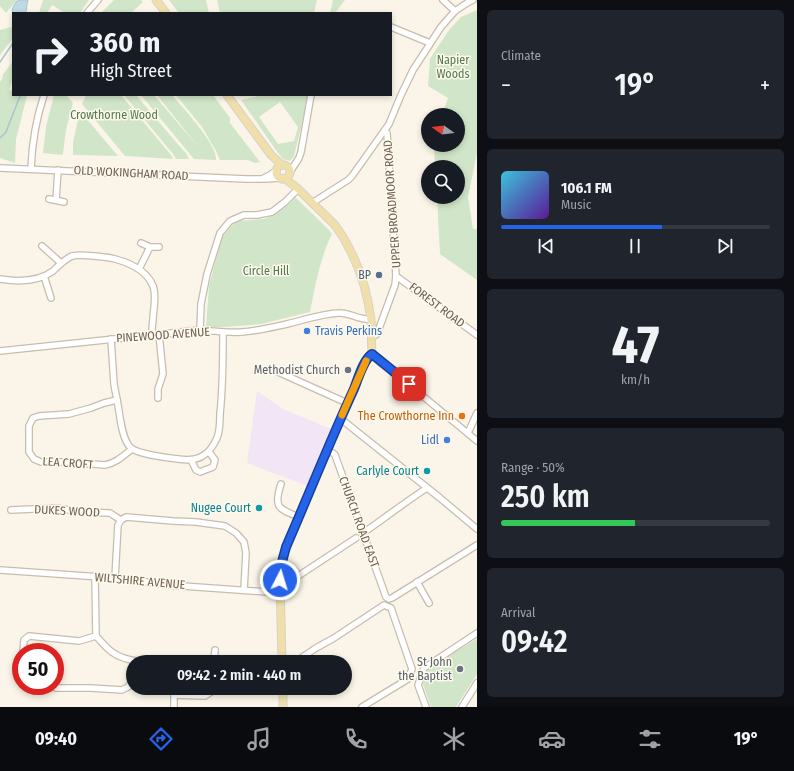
<!DOCTYPE html>
<html lang="en">
<head>
<meta charset="utf-8">
<style>
  body { margin:0; font-family:"Fira Sans Condensed",sans-serif; background:#20242c; color:#f1f3f6; height:100vh; display:flex; flex-direction:column; font-size:15px; white-space:nowrap }
  * { box-sizing:border-box; margin:0 }
  p { font-size:13px; color:#9ea1a6 }
  .icon { flex:none; width:22px; height:22px; fill:none; stroke:currentColor; stroke-width:2; stroke-linecap:round; stroke-linejoin:round }
  .map { position:relative; flex:1; overflow:hidden }
  .panel { display:flex; flex-direction:column; gap:10px; padding:10px; background:#0d0f14; width:317px }
  .panel>* { flex:none }
  .guide { position:absolute; left:12px; top:12px; width:380px; height:84px; border-radius:0px; box-shadow:0 2px 6px #0003; background:#171b24; color:#f1f3f6; overflow:hidden }
  .needle { width:26px; rotate:284deg }
  .fabs { position:absolute; left:421px; top:108px; display:grid; gap:8px }
  .fabs a { display:grid; place-items:center; width:44px; height:44px; border-radius:50%; background:#171b24; box-shadow:0 2px 6px #0003; font-size:20px }
  .speed { position:absolute; left:12px; top:643px; display:flex; gap:8px; font-size:20px; font-weight:700; text-align:center }
  .speed>* { display:grid; place-content:center; width:52px; height:52px; border-radius:50%; background:#171b24; box-shadow:0 2px 6px #0003; line-height:1 }
  .speed .limit { border:6px solid #d22; background:#fff; color:#111 }
  .pin { position:absolute; display:grid; place-items:center; width:34px; height:34px; color:#fff; margin:-17px; border-radius:8px; box-shadow:0 2px 6px #0006 }
  .me { position:absolute; width:44px; margin:-22px; rotate:5deg; stroke-linejoin:round; filter:drop-shadow(0 0 3px #0008) }
  .turn { display:flex; align-items:center; gap:14px; height:84px; padding:0 12px; font-size:18px }
  .turn .icon { width:52px; height:52px; stroke-width:2.5 }
  .turn b { display:block; font-size:28px; line-height:34px }
  .big { font-size:30px; font-weight:600; line-height:1.1 }
  .panel .tile { flex:1; display:flex; flex-direction:column; justify-content:center; gap:6px; min-width:0; padding:0 14px; border-radius:6px; background:#20242c }
  .panel .dial { align-items:center; gap:0 }
  .dial b { font-size:52px; line-height:1 }
  .song { display:flex; align-items:center; gap:12px }
  .cover { width:48px; height:48px; border-radius:6px; background:linear-gradient(135deg,hsl(190 70% 55%),hsl(270 70% 35%)) }
  .played { height:4px; border-radius:2px; background:linear-gradient(90deg,#2563eb 60%,#363941 60%) }
  .keys { display:flex; justify-content:space-around; direction:ltr }
  .heat { display:flex; justify-content:space-between; align-items:center; font-size:22px; direction:ltr }
  .charge { height:6px; border-radius:3px; background:linear-gradient(90deg,#34c759 50%,#363941 0) }
  .trip { position:absolute; left:126px; top:655px; width:226px; height:40px; border-radius:20px; background:#171b24; box-shadow:0 2px 6px #0003; font-weight:600; line-height:40px; text-align:center }
  .tabs { display:flex; height:64px; justify-content:space-around; align-items:center; background:#090b0e; color:#9ea1a6 }
  .tabs .icon { width:28px; height:28px }
  .tabs .selected { color:#2563eb }
  .tabs b { font-size:18px; color:#f1f3f6 }
  main { display:flex; flex:1; min-height:0 }
  .map>svg:first-child { display:block }
</style>
</head>
<body>
<main>
<div class="map">
<svg width="477" height="707" viewBox="0 0 477 707">
  <rect width="100%" height="100%" fill="#faf5e8"/>
  <path fill="#f2e5f6" d="M257 391 283 409 331 429 308 486 247 463Z"/>
  <g fill="#d1e6c8" fill-rule="evenodd">
    <path d="M0 0H17L6 13 0 6Z"/>
    <path d="M43 0H89L80 13H65L52 5 47 13H39Z"/>
    <path d="M114 0H141L143 2 131 13H101Z"/>
    <path d="M169 0H206L209 13H179Z"/>
    <path d="M217 0H317L314 13H220Z"/>
    <path d="M333 0H345L335 13H330Z"/>
    <path d="M477 10V153L468 197 473 229H477V280L440 254 437 197H458V167H435L434 145H458V115H442L448 98 428 86 430 59 437 48 449 30 461 17Z"/>
    <path d="M11 27 13 28V38L0 55V30Z"/>
    <path d="M13 61V78L9 90 13 91V95H23L27 96 16 139 15 163 0 158V82L3 77 2 76Z"/>
    <path d="M54 95H66L73 103 66 130 63 153 62 155 43 153 46 127Z"/>
    <path d="M86 95H121L171 155 173 159 125 156 82 104Z"/>
    <path d="M124 95H136L181 148 186 153 189 159H176L173 154Z"/>
    <path d="M141 95H154L199 148 157 95H172C182 107 218 145 216 160L194 159Z"/>
    <path d="M176 95H213L230 118V123L260 162 255 163 248 160H220L216 151 202 127Z"/>
    <path d="M262 95H309L294 156 290 161 283 159 278 153 241 100ZM280 102 298 127 294 141 278 144 259 117Z"/>
    <path d="M80 111 118 156 73 155V142Z"/>
    <path d="M295 197 329 230 332 234C320 258 315 287 310 312L261 324 226 327H206L209 286 221 239 230 227 238 221 264 219 276 214 290 203Z"/>
    <path d="M477 639V674L456 707H431L423 684 428 668Z"/>
  </g>
  <path fill="#bfd8e1" stroke="#a7c5d2" d="M19 0H28C26 5 28 9 25 13H13L12 9 16 2Z"/>
  <g fill="none" stroke-linecap="round" stroke-linejoin="round">
    <g stroke="#a7c5d2" stroke-width="1.5">
      <path d="M0 62 13 43"/>
      <path d="M0 138 6 132 20 96"/>
    </g>
    <defs>
      <g id="minor">
        <path d="M443 0 455 11"/>
        <path d="M87 13 98 0"/>
        <path d="M391 27 430 43"/>
        <path d="M0 168 246 179H266L280 178"/>
        <path d="M31 169C32 144 36 119 44 95"/>
        <path d="M290 172 299 158 301 152 311 95"/>
        <path d="M264 178 270 175 277 170"/>
        <path d="M49 199 64 202"/>
        <path d="M56 200 58 170"/>
        <path d="M312 203 348 180 352 176 389 124 401 95 413 70 441 27 455 11 467 3 473 0"/>
        <path d="M141 243 150 247H159"/>
        <path d="M42 246 61 263"/>
        <path d="M139 269 150 247"/>
        <path d="M44 276 51 298"/>
        <path d="M396 276 477 335"/>
        <path d="M0 279C18 282 38 282 53 271 59 265 65 259 72 256 79 254 87 256 94 256 101 257 108 257 115 259 130 263 147 271 153 286 157 296 153 310 153 320 152 325 152 330 152 335"/>
        <path d="M200 330 201 304 207 274 220 233 230 221 244 215H257L272 212 285 202 298 189"/>
        <path d="M372 337 377 334 395 285 396 276 387 133 385 131"/>
        <path d="M111 339C112 354 113 369 114 384 115 391 117 398 118 405 120 417 122 440 131 448 138 454 169 458 178 459 198 462 209 456 217 438 220 431 220 421 220 414 223 387 223 359 223 332"/>
        <path d="M0 351 200 330C214 331 228 333 242 332 257 331 273 327 287 324 304 320 321 314 338 313 350 312 360 321 371 319"/>
        <path d="M372 354 477 441"/>
        <path d="M276 371 347 403"/>
        <path d="M158 398V389L163 374 159 334"/>
        <path d="M117 400 104 403 91 408 69 414 39 416 33 418 29 426V452L34 459 41 462H68L105 465C116 463 123 456 132 449"/>
        <path d="M341 419 440 498 477 529"/>
        <path d="M468 433 477 413"/>
        <path d="M327 451 333 453 335 455 386 597 389 599 392 598 477 545"/>
        <path d="M191 460 196 470 200 472 213 467 215 460 209 452"/>
        <path d="M281 484C273 508 279 509 299 517"/>
        <path d="M11 510 55 508 84 512 110 513 116 517 121 520"/>
        <path d="M363 533C385 518 405 502 427 488"/>
        <path d="M0 570 115 578 169 585 281 593"/>
        <path d="M95 577 96 636C101 641 106 648 112 652 123 660 136 661 149 662"/>
        <path d="M115 578 118 525 121 520 126 517 173 521 196 522 225 526 236 533 244 542 246 553 244 590"/>
        <path d="M417 582 429 603"/>
        <path d="M280 586 286 584 356 538"/>
        <path d="M23 652 24 640 29 636 79 641 96 636"/>
        <path d="M214 662 215 650"/>
        <path d="M295 662 316 648 334 638 384 605 391 608 412 669 408 679 362 707"/>
        <path d="M56 688H91L122 690 128 687 133 680"/>
        <path d="M174 688V707"/>
        <path d="M174 695 205 696 211 692 213 688"/>
        <path d="M426 707 418 685 424 668 477 633"/>
        <path d="M462 707 477 683"/>
      </g>
      <g id="major">
        <path d="M156 0 166 13"/>
        <path d="M227 95 271 155 282 165"/>
        <circle cx="283" cy="172" r="7"/>
        <path d="M282 662 280 580 281 567 283 556 347 403 365 364 369 356 372 354C371 343 372 331 371 320 367 287 355 253 335 225L297 188 284 178"/>
        <path d="M283 688V707"/>
      </g>
    </defs>
    <use href="#minor" stroke="#c8bcad" stroke-width="8"/>
    <use href="#major" stroke="#d7d2ce" stroke-width="9"/>
    <use href="#minor" stroke="#fff" stroke-width="5.5"/>
    <use href="#major" stroke="#f0dfa9" stroke-width="7"/>
  </g>
  <g fill="none" stroke-linecap="round" stroke-linejoin="round">
    <defs>
      <path id="route" d="M280 580 282 562 286 547C309 494 330 441 354 389 358 379 363 360 372 354L409 384"/>
    </defs>
    <use href="#route" stroke="#184099" stroke-width="10"/>
    <use href="#route" stroke="#2563eb" stroke-width="7"/>
    <path stroke="#f59e0b" stroke-width="7" d="M342 415 366 361"/>
  </g>
  <circle fill="#5c6f8a" stroke="#fdf9ee" stroke-width="1.5" cx="379" cy="275" r="4"/>
  <g fill="#3f7fe0" stroke="#fdf9ee" stroke-width="1.5">
    <circle cx="307" cy="331" r="4"/>
    <circle cx="447" cy="440" r="4"/>
  </g>
  <g fill="#6b7280" stroke="#fdf9ee" stroke-width="1.5">
    <circle cx="348" cy="370" r="4"/>
    <circle cx="460" cy="669" r="4"/>
  </g>
  <circle fill="#e8710a" stroke="#fdf9ee" stroke-width="1.5" cx="462" cy="416" r="4"/>
  <g fill="#0f9aa8" stroke="#fdf9ee" stroke-width="1.5">
    <circle cx="427" cy="471" r="4"/>
    <circle cx="259" cy="508" r="4"/>
  </g>
  <g text-anchor="middle" stroke-width="3" stroke-linejoin="round" paint-order="stroke">
    <g font-size="12" fill="#547a4c" stroke="#fdf9ee">
      <text x="453" y="64">Napier<tspan x="453" dy="14">Woods</tspan></text>
      <text x="114" y="119">Crowthorne Wood</text>
      <text x="266" y="275">Circle Hill</text>
    </g>
    <g font-size="12" fill="#71604f" stroke="#fdf9ee">
      <text transform="translate(131 173) rotate(3)" y="4">OLD WOKINGHAM ROAD</text>
      <text transform="translate(392 204) rotate(-94)" y="4">UPPER BROADMOOR ROAD</text>
      <text transform="translate(437 305) rotate(37)" y="4">FOREST ROAD</text>
      <text transform="translate(163 335) rotate(-4)" y="4">PINEWOOD AVENUE</text>
      <text transform="translate(68 463) rotate(4)" y="4">LEA CROFT</text>
      <text transform="translate(67 511) rotate(3)" y="4">DUKES WOOD</text>
      <text transform="translate(359 522) rotate(70)" y="4">CHURCH ROAD EAST</text>
      <text transform="translate(140 581) rotate(5)" y="4">WILTSHIRE AVENUE</text>
    </g>
    <g font-size="12" fill="#4e5e75" stroke="#fdf9ee" text-anchor="end">
      <text x="371" y="279">BP</text>
    </g>
    <g font-size="12" fill="#366cbe" stroke="#fdf9ee" text-anchor="start">
      <text x="315" y="335">Travis Perkins</text>
      <text x="439" y="444" text-anchor="end">Lidl</text>
    </g>
    <g font-size="12" fill="#5b616d" stroke="#fdf9ee" text-anchor="end">
      <text x="340" y="374">Methodist Church</text>
      <text x="452" y="666">St John<tspan x="452" dy="14">the Baptist</tspan></text>
    </g>
    <g font-size="12" fill="#c56008" stroke="#fdf9ee" text-anchor="end">
      <text x="454" y="420">The Crowthorne Inn</text>
    </g>
    <g font-size="12" fill="#0d838f" stroke="#fdf9ee" text-anchor="end">
      <text x="419" y="475">Carlyle Court</text>
      <text x="251" y="512">Nugee Court</text>
    </g>
  </g>
</svg>
<div class="fabs">
<a><svg class="needle" viewBox="-14 -14 28 28"><path d="M0-13l5 13h-10z" fill="#e53935"/><path d="M0 13l5-13h-10z" fill="#9ea1a6"/></svg></a>
<a><svg class="icon" aria-label="search" viewBox="0 0 24 24"><circle cx="10" cy="10" r="6"/><path d="M15 15l6 6"/></svg></a>
</div>
<div class="speed"><div class="limit">50</div></div>
<div class="pin" style="left:409px;top:384px;background:#d93025"><svg class="icon" aria-label="arrive" viewBox="0 0 24 24"><path d="M6 21V4h12l-3 4 3 4H6"/></svg></div>
<svg class="me" style="left:280px;top:580px" viewBox="-20 -20 40 40"><circle r="17" fill="#2563eb" stroke="#fff" stroke-width="3"/><path d="M0-11L8 9 0 5-8 9z" fill="#fff"/></svg>
<div class="trip">09:42 · 2 min · 440 m</div>
<div class="guide">
<div class="turn"><svg class="icon" aria-label="right" viewBox="0 0 24 24"><path d="M7 20v-9h11M14 6l5 5-5 5"/></svg><div><b>360 m</b>High Street</div></div>
</div>
</div>
<section class="panel">
<div class="tile"><p>Climate</p>
<div class="heat"><a>−</a><b class="big">19°</b><a>+</a></div>
</div>
<div class="tile">
<div class="song"><i class="cover"></i><div><b>106.1 FM</b><p>Music</p></div></div>
<div class="played"></div>
<div class="keys"><svg class="icon" aria-label="previous" viewBox="0 0 24 24"><path d="M18 5L8 12l10 7zM5 5v14"/></svg><svg class="icon" aria-label="pause" viewBox="0 0 24 24"><path d="M8 5v14M16 5v14"/></svg><svg class="icon" aria-label="next" viewBox="0 0 24 24"><path d="M6 5l10 7-10 7zM19 5v14"/></svg></div>
</div>
<div class="tile dial"><b>47</b><p>km/h</p></div>
<div class="tile"><p>Range · 50%</p><b class="big">250 km</b><div class="charge"></div></div>
<div class="tile"><p>Arrival</p><b class="big">09:42</b></div>
</section>
</main>
<nav class="tabs">
<b>09:40</b>
<svg class="icon selected" aria-label="directions" viewBox="0 0 24 24"><path d="M12 3l9 9-9 9-9-9zM9 14v-3h6M13 9l2 2-2 2"/></svg>
<svg class="icon" aria-label="music" viewBox="0 0 24 24"><path d="M9 18V5l10-2v13"/><circle cx="6" cy="18" r="3"/><circle cx="16" cy="16" r="3"/></svg>
<svg class="icon" aria-label="phone" viewBox="0 0 24 24"><path d="M5 4h4l2 5-3 2q2 4 5 5l2-3 5 2v4C11 20 4 13 5 4z"/></svg>
<svg class="icon" aria-label="climate" viewBox="0 0 24 24"><path d="M12 3v18M4 7l16 10M4 17L20 7"/></svg>
<svg class="icon" aria-label="car" viewBox="0 0 24 24"><path d="M5 17H2v-5l4-1 3-4h7l3 4 3 1v5h-3M9 17h6M6 11h13"/><circle cx="7" cy="17" r="2"/><circle cx="17" cy="17" r="2"/></svg>
<svg class="icon" aria-label="filters" viewBox="0 0 24 24"><path d="M4 7h16M4 17h16"/><circle cx="9" cy="7" r="2"/><circle cx="15" cy="17" r="2"/></svg>
<b>19°</b>
</nav>
</body>
</html>
